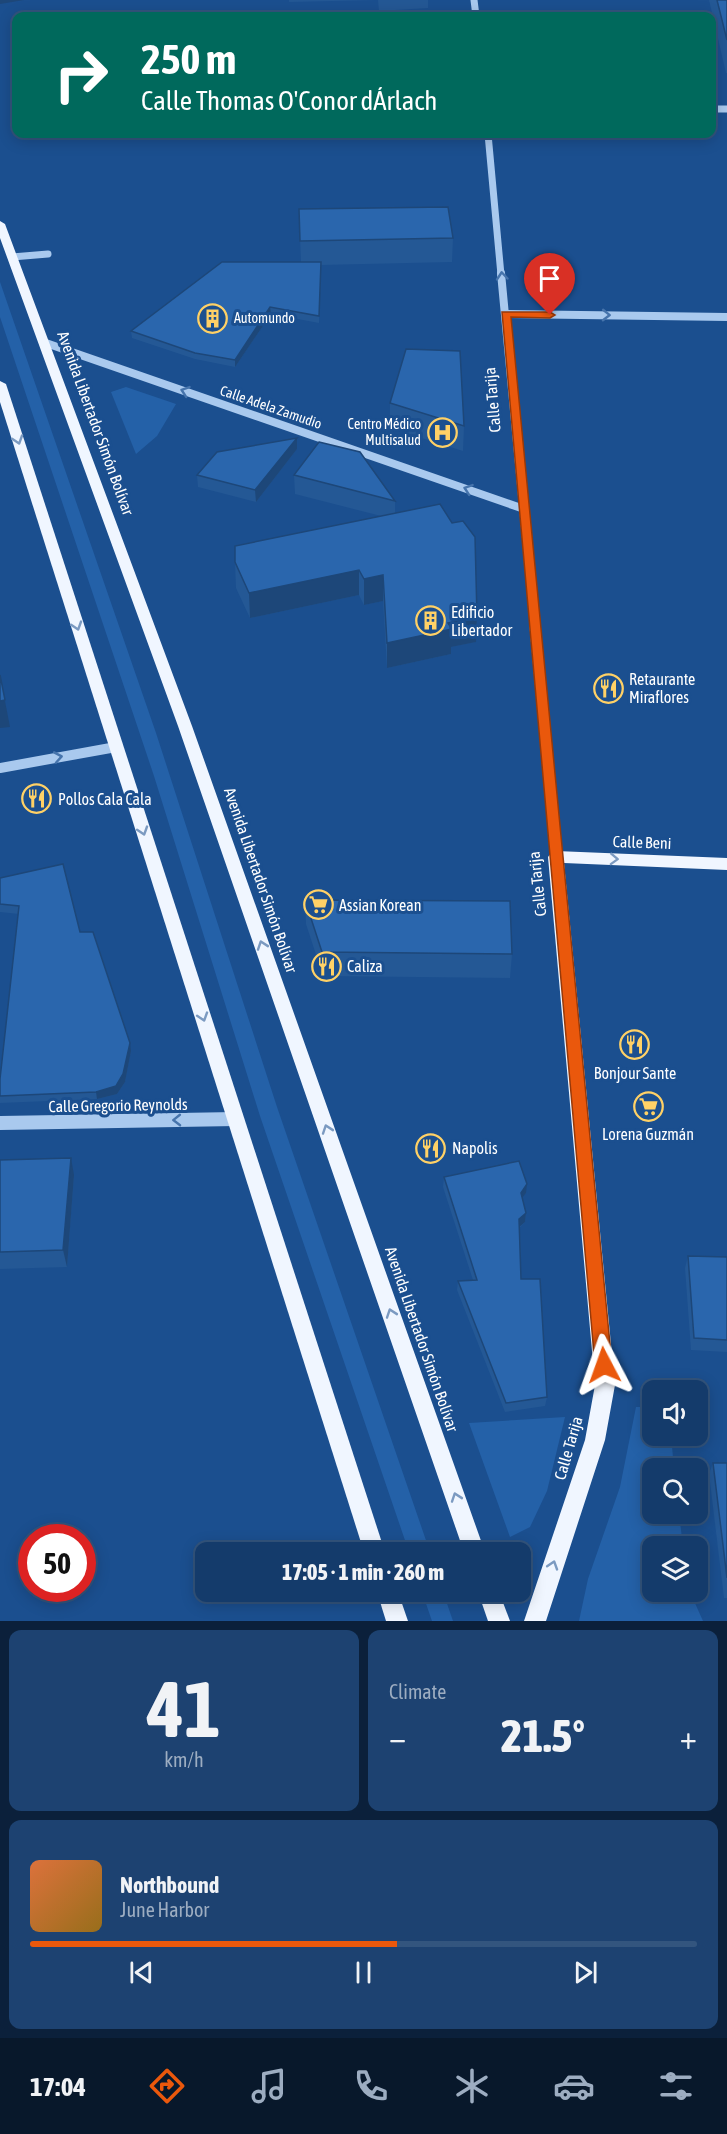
<!DOCTYPE html>
<html lang="en">
<head>
<meta charset="utf-8">
<style>
  body { margin:0; font-family:"Asap Condensed",sans-serif; background:#1d4271; color:#f1f3f6; height:100vh; display:flex; flex-direction:column; font-size:22px; white-space:nowrap }
  * { box-sizing:border-box; margin:0 }
  p { font-size:20px; color:#9dadc1 }
  .icon { flex:none; width:33px; height:33px; fill:none; stroke:currentColor; stroke-width:2; stroke-linecap:round; stroke-linejoin:round }
  .map { position:relative; height:1621px; overflow:hidden }
  .panel { display:flex; flex-direction:column; gap:9px; padding:9px; background:#0b203b; flex:1 }
  .panel>* { flex:none }
  .banner { position:absolute; left:12px; top:12px; width:704px; height:126px; border-radius:12px; box-shadow:0 3px 15px #0003,0 0 0 2px #33557e; background:#00695c; color:#fff; overflow:hidden }
  .tools { position:absolute; left:642px; top:1380px; display:grid; gap:12px }
  .tools a { display:grid; place-items:center; width:66px; height:66px; border-radius:12px; background:#143b6b; box-shadow:0 3px 15px #0003,0 0 0 2px #33557e; font-size:30px }
  .speed { position:absolute; left:18px; top:1524px; display:flex; gap:12px; font-size:30px; font-weight:700; text-align:center }
  .speed>* { display:grid; place-content:center; width:78px; height:78px; border-radius:50%; background:#143b6b; box-shadow:0 3px 15px #0003,0 0 0 2px #33557e; line-height:1 }
  .speed .limit { border:9px solid #d22; background:#fff; color:#111 }
  .pin { position:absolute; display:grid; place-items:center; width:51px; height:51px; color:#fff; margin:-62px -26px; border-radius:50% 50% 50% 0; rotate:-45deg; box-shadow:0 0 6px #0007 }
  .pin .icon { rotate:45deg }
  .me { position:absolute; width:66px; margin:-33px; rotate:356deg; stroke-linejoin:round; filter:drop-shadow(0 0 4px #0008) }
  .turn { display:flex; align-items:center; gap:21px; height:126px; padding:0 30px; font-size:27px }
  .turn .icon { width:78px; height:78px; stroke-width:2.5 }
  .turn b { display:block; font-size:42px; line-height:51px }
  .big { font-size:45px; font-weight:800; line-height:1.1 }
  .panel .card { flex:1; display:flex; flex-direction:column; justify-content:center; gap:9px; min-width:0; padding:0 21px; border-radius:12px; background:#1d4271 }
  .panel .dial { align-items:center; gap:0 }
  .dial b { font-size:78px; line-height:1 }
  .song { display:flex; align-items:center; gap:18px }
  .cover { width:72px; height:72px; border-radius:9px; background:linear-gradient(135deg,hsl(20 70% 55%),hsl(40 70% 35%)) }
  .played { height:6px; border-radius:3px; background:linear-gradient(90deg,#ea580c 55%,#33557e 55%) }
  .keys { display:flex; justify-content:space-around; direction:ltr }
  .heat { display:flex; justify-content:space-between; align-items:center; font-size:33px; direction:ltr }
  .panel .tiles { flex:1; display:grid; gap:9px; grid-template-columns:1fr 1fr }
  .card:last-child { grid-column:span 2 }
  .trip { position:absolute; left:195px; top:1542px; width:336px; height:60px; border-radius:12px; background:#143b6b; box-shadow:0 3px 15px #0003,0 0 0 2px #33557e; font-weight:800; line-height:60px; text-align:center }
  .dock { display:flex; height:96px; justify-content:space-around; align-items:center; background:#08182b; color:#9dadc1 }
  .dock .icon { width:42px; height:42px }
  .dock .active { color:#ea580c }
  .dock b { font-size:27px; color:#f1f3f6 }
  .map>svg:first-child { display:block }
</style>
</head>
<body>
<div class="map">
<svg width="727" height="1621" viewBox="0 0 727 1621">
  <rect width="100%" height="100%" fill="#1b4f8f"/>
  <g fill="#2461a8">
    <path d="M0 282 156 733 277 1107 430 1552H409L260 1116 154 776 0 317Z"/>
    <path d="M126 387 176 404 157 436 136 454 111 392Z"/>
    <path d="M636 1407H652V1436H671L674 1468H652V1514H679L683 1546H652V1592H690L703 1621H579L588 1579 620 1487Z"/>
    <path d="M565 1417 547 1491 530 1527 510 1537 469 1423Z"/>
    <path d="M422 1592H443L453 1621H432Z"/>
  </g>
  <g fill="none" stroke-linecap="round" stroke-linejoin="round">
    <g stroke="#a9c9ee" stroke-width="7">
      <path d="M474 0 476 16"/>
      <path d="M711 109H727"/>
      <path d="M488 134 501 275"/>
      <path d="M12 257 48 254"/>
    </g>
    <g stroke="#a9c9ee" stroke-width="8">
      <path d="M501 273 534 623"/>
      <path d="M505 314 727 317"/>
      <path d="M43 342 524 509"/>
    </g>
    <g stroke="#a9c9ee" stroke-width="10">
      <path d="M534 621 556 857"/>
      <path d="M0 768 116 747"/>
    </g>
    <path stroke="#a9c9ee" stroke-width="14" d="M0 1123 236 1119"/>
    <g fill="#f0f6ff" fill-rule="evenodd">
      <path d="M0 221 5 224 192 726 485 1552H464L178 726 0 238Z"/>
      <path d="M0 381 6 384 385 1552H364L0 402Z"/>
      <path d="M556 851 727 858V870L564 863 615 1385 605 1440 546 1621H524L585 1440 595 1385 548 857 551 853Z"/>
      <path d="M377 1592H398L408 1621H386Z"/>
      <path d="M478 1592H499L510 1621H488Z"/>
    </g>
  </g>
  <g fill="#245895">
    <path d="M289 0H428V8L379 11 378 0 289 2Z"/>
    <path d="M709 0H727V73H726Z"/>
    <path d="M299 209 453 238 452 262 321 265 319 323 271 314 235 367 195 359 132 338 131 331 301 262Z"/>
    <path d="M390 403 464 426 463 451 390 428Z"/>
    <path d="M297 438V449L256 502 198 487 197 475Z"/>
    <path d="M294 475 395 501V513L477 617 476 642 451 647V654L387 668 383 601 364 605 359 595 250 618 236 588 235 562 381 516 295 494Z"/>
    <path d="M0 878 80 932 131 1051 125 1082 117 1094 97 1099 0 1103V1079L19 914 0 912Z"/>
    <path d="M305 900 512 954 510 978 323 976 306 924Z"/>
    <path d="M0 1160 74 1175 67 1267 0 1269Z"/>
    <path d="M444 1177 526 1193 522 1198 526 1213 525 1222 520 1227 521 1279 547 1397 545 1406 505 1412 457 1290 458 1281 473 1280 443 1187Z"/>
    <path d="M688 1256 727 1257V1352L691 1350 685 1268Z"/>
    <path d="M713 1463H727V1598H724L709 1474Z"/>
  </g>
  <g fill="#1d4779">
    <path d="M0 0H24L0 4Z"/>
    <path d="M270 307 271 314 235 367V360Z"/>
    <path d="M297 438V449L256 502 255 490Z"/>
    <path d="M359 570V595L250 618 249 593Z"/>
    <path d="M383 575V601L364 605V579Z"/>
    <path d="M477 617 476 642 451 647V654L387 668V643L448 623Z"/>
    <path d="M0 675 10 727 0 728Z"/>
    <path d="M130 1043 131 1051 125 1082 117 1094 97 1099 96 1092Z"/>
    <path d="M71 1158 74 1175 67 1267 63 1250Z"/>
    <path d="M527 1184 526 1193 519 1202 521 1193Z"/>
    <path d="M526 1213 525 1222 518 1228 519 1219Z"/>
  </g>
  <g fill="#2a66ad" stroke="#1d4779" stroke-width="1.5">
    <path d="M717 0H727V40Z"/>
    <path d="M448 207 453 238 300 241 299 209Z"/>
    <path d="M222 262H321L319 316 270 307 235 360 195 353 131 331Z"/>
    <path d="M406 349 460 351 464 426 390 403Z"/>
    <path d="M297 438 255 490 197 475 217 452Z"/>
    <path d="M319 442 360 452 395 501 294 475Z"/>
    <path d="M440 504 452 523 463 521 475 537 477 617 448 623 452 629 387 643 383 575 364 579 359 570 249 593 235 562V546Z"/>
    <path d="M0 675 5 700 0 701Z"/>
    <path d="M63 864 80 932H93L130 1043 123 1074 116 1086 96 1092 0 1096V1079L19 906 0 904V878Z"/>
    <path d="M305 900 510 901 512 954 322 952Z"/>
    <path d="M71 1158 63 1250 0 1252V1160Z"/>
    <path d="M519 1161 527 1184 521 1193 526 1213 519 1219 521 1279H540L547 1397 506 1403 458 1281 477 1280 444 1177Z"/>
    <path d="M688 1256 727 1257V1340L694 1338Z"/>
    <path d="M713 1463H727V1578Z"/>
  </g>
  <defs><path id="oneway-chevron" d="M-2-3.5L2.5 0L-2 3.5" fill="none" stroke-width="1.6" stroke-linecap="round" stroke-linejoin="round" transform="scale(1.5)"/></defs>
  <g stroke="#4674ac">
    <use href="#oneway-chevron" transform="translate(502 276) rotate(-95)"/>
    <use href="#oneway-chevron" transform="translate(606 315) rotate(1)"/>
    <use href="#oneway-chevron" transform="translate(185 391) rotate(-161)"/>
    <use href="#oneway-chevron" transform="translate(468 489) rotate(-161)"/>
    <use href="#oneway-chevron" transform="translate(58 757) rotate(-10)"/>
    <use href="#oneway-chevron" transform="translate(177 1120) rotate(179)"/>
  </g>
  <g stroke="#7b9ac1">
    <use href="#oneway-chevron" transform="translate(18 440) rotate(72)"/>
    <use href="#oneway-chevron" transform="translate(77 626) rotate(72)"/>
    <use href="#oneway-chevron" transform="translate(143 831) rotate(72)"/>
    <use href="#oneway-chevron" transform="translate(614 859) rotate(2)"/>
    <use href="#oneway-chevron" transform="translate(262 945) rotate(-109)"/>
    <use href="#oneway-chevron" transform="translate(203 1017) rotate(72)"/>
    <use href="#oneway-chevron" transform="translate(327 1129) rotate(-109)"/>
    <use href="#oneway-chevron" transform="translate(391 1313) rotate(-109)"/>
    <use href="#oneway-chevron" transform="translate(456 1497) rotate(-109)"/>
    <use href="#oneway-chevron" transform="translate(553 1565) rotate(-72)"/>
  </g>
  <path fill="#ea580c" stroke="#983908" stroke-width="1.5" d="M502 312H550L555 315 550 318 511 317 612 1365 610 1371 604 1373 597 1371 595 1365Z"/>
  <defs>
    <symbol id="building-ring" viewBox="-11 -11 22 22"><circle r="9.5" fill="#1b4f8f" stroke="#ffd166" stroke-width="1.5"/><path d="M-4-6H4V6H1V3H-1V6H-4ZM-2.5-4.3h1.7v1.8h-1.7ZM.8-4.3h1.7v1.8H.8ZM-2.5-1h1.7V.8h-1.7ZM.8-1h1.7V.8H.8Z" fill="#ffd166"/></symbol>
    <symbol id="hospital-ring" viewBox="-11 -11 22 22"><circle r="9.5" fill="#1b4f8f" stroke="#ffd166" stroke-width="1.5"/><path d="M-5-5h3v3.5h4V-5h3V5h-3V1.5h-4V5h-3Z" fill="#ffd166"/></symbol>
    <symbol id="restaurant-ring" viewBox="-11 -11 22 22"><circle r="9.5" fill="#1b4f8f" stroke="#ffd166" stroke-width="1.5"/><path d="M-5-6h1v4h1v-4h1v4h1v-4h1v5L-1.5 .5V6h-2V.5L-5-1ZM5-6V6H3V1.5H1.5Q1.5-4 5-6Z" fill="#ffd166"/></symbol>
    <symbol id="supermarket-ring" viewBox="-11 -11 22 22"><circle r="9.5" fill="#1b4f8f" stroke="#ffd166" stroke-width="1.5"/><path d="M-6-5.5h2.5l.6 2H6L4.5 2H-2.5L-4.4-4H-6ZM-1.5 3.2a1.3 1.3 0 1 0 .1 0ZM3 3.2a1.3 1.3 0 1 0 .1 0Z" fill="#ffd166"/></symbol>
  </defs>
  <g fill-rule="evenodd">
    <use href="#building-ring" x="196" y="302" width="33" height="33"/>
    <use href="#hospital-ring" x="426" y="416" width="33" height="33"/>
    <use href="#building-ring" x="414" y="604" width="33" height="33"/>
    <use href="#restaurant-ring" x="592" y="672" width="33" height="33"/>
    <use href="#restaurant-ring" x="20" y="782" width="33" height="33"/>
    <use href="#supermarket-ring" x="302" y="888" width="33" height="33"/>
    <use href="#restaurant-ring" x="310" y="950" width="33" height="33"/>
    <use href="#restaurant-ring" x="618" y="1028" width="33" height="33"/>
    <use href="#supermarket-ring" x="632" y="1090" width="33" height="33"/>
    <use href="#restaurant-ring" x="414" y="1132" width="33" height="33"/>
  </g>
  <g text-anchor="middle" stroke-width="6" stroke-linejoin="round" paint-order="stroke">
    <g font-size="14" fill="#fff" stroke="#1b4f8f" text-anchor="start">
      <text x="234" y="323">Automundo</text>
      <text x="421" y="429" text-anchor="end">Centro Médico<tspan x="421" dy="16">Multisalud</tspan></text>
    </g>
    <g font-size="14" fill="#fff" stroke="#1b4f8f">
      <text transform="translate(271 407) rotate(19)" y="5">Calle Adela Zamudio</text>
    </g>
    <g font-size="16" fill="#fff" stroke="#1b4f8f">
      <text transform="translate(492 400) rotate(-95)" y="6">Calle Tarija</text>
      <text transform="translate(96 423) rotate(70)" y="6">Avenida Libertador Simón Bolívar</text>
      <text transform="translate(642 842) rotate(2)" y="6">Calle Beni</text>
      <text transform="translate(261 880) rotate(71)" y="6">Avenida Libertador Simón Bolívar</text>
      <text transform="translate(537 884) rotate(-96)" y="6">Calle Tarija</text>
      <text transform="translate(118 1105) rotate(-1)" y="6">Calle Gregorio Reynolds</text>
      <text transform="translate(422 1339) rotate(71)" y="6">Avenida Libertador Simón Bolívar</text>
      <text transform="translate(568 1448) rotate(-74)" y="6">Calle Tarija</text>
    </g>
    <g font-size="16" fill="#fff" stroke="#1b4f8f" text-anchor="start">
      <text x="451" y="618">Edificio<tspan x="451" dy="18">Libertador</tspan></text>
      <text x="629" y="685">Retaurante<tspan x="629" dy="18">Miraflores</tspan></text>
      <text x="58" y="805">Pollos Cala Cala</text>
      <text x="339" y="911">Assian Korean</text>
      <text x="347" y="972">Caliza</text>
      <text x="635" y="1079" text-anchor="middle">Bonjour Sante</text>
      <text x="648" y="1140" text-anchor="middle">Lorena Guzmán</text>
      <text x="452" y="1154">Napolis</text>
    </g>
  </g>
</svg>
<div class="tools">
<a><svg class="icon" aria-label="sound" viewBox="0 0 24 24"><path d="M4 9h4l5-4v14l-5-4H4zM17 9q2 3 0 6"/></svg></a>
<a><svg class="icon" aria-label="search" viewBox="0 0 24 24"><circle cx="10" cy="10" r="6"/><path d="M15 15l6 6"/></svg></a>
<a><svg class="icon" aria-label="layers" viewBox="0 0 24 24"><path d="M12 4l9 5-9 5-9-5zM3 14l9 5 9-5"/></svg></a>
</div>
<div class="speed"><div class="limit">50</div></div>
<div class="pin" style="left:550px;top:315px;background:#d93025"><svg class="icon" aria-label="arrive" viewBox="0 0 24 24"><path d="M6 21V4h12l-3 4 3 4H6"/></svg></div>
<svg class="me" style="left:604px;top:1365px" viewBox="-20 -20 40 40"><path d="M0-17L14 15 0 8-14 15z" fill="#ea580c" stroke="#fff" stroke-width="4"/></svg>
<div class="trip">17:05 · 1 min · 260 m</div>
<div class="banner">
<div class="turn"><svg class="icon" aria-label="right" viewBox="0 0 24 24"><path d="M7 20v-9h11M14 6l5 5-5 5"/></svg><div><b>250 m</b>Calle Thomas O'Conor dÁrlach</div></div>
</div>
</div>
<section class="panel">
<div class="tiles">
<div class="card dial"><b>41</b><p>km/h</p></div>
<div class="card"><p>Climate</p>
<div class="heat"><a>−</a><b class="big">21.5°</b><a>+</a></div>
</div>
<div class="card">
<div class="song"><i class="cover"></i><div><b>Northbound</b><p>June Harbor</p></div></div>
<div class="played"></div>
<div class="keys"><svg class="icon" aria-label="previous" viewBox="0 0 24 24"><path d="M18 5L8 12l10 7zM5 5v14"/></svg><svg class="icon" aria-label="pause" viewBox="0 0 24 24"><path d="M8 5v14M16 5v14"/></svg><svg class="icon" aria-label="next" viewBox="0 0 24 24"><path d="M6 5l10 7-10 7zM19 5v14"/></svg></div>
</div>
</div>
</section>
<nav class="dock">
<b>17:04</b>
<svg class="icon active" aria-label="directions" viewBox="0 0 24 24"><path d="M12 3l9 9-9 9-9-9zM9 14v-3h6M13 9l2 2-2 2"/></svg>
<svg class="icon" aria-label="music" viewBox="0 0 24 24"><path d="M9 18V5l10-2v13"/><circle cx="6" cy="18" r="3"/><circle cx="16" cy="16" r="3"/></svg>
<svg class="icon" aria-label="phone" viewBox="0 0 24 24"><path d="M5 4h4l2 5-3 2q2 4 5 5l2-3 5 2v4C11 20 4 13 5 4z"/></svg>
<svg class="icon" aria-label="climate" viewBox="0 0 24 24"><path d="M12 3v18M4 7l16 10M4 17L20 7"/></svg>
<svg class="icon" aria-label="car" viewBox="0 0 24 24"><path d="M5 17H2v-5l4-1 3-4h7l3 4 3 1v5h-3M9 17h6M6 11h13"/><circle cx="7" cy="17" r="2"/><circle cx="17" cy="17" r="2"/></svg>
<svg class="icon" aria-label="filters" viewBox="0 0 24 24"><path d="M4 7h16M4 17h16"/><circle cx="9" cy="7" r="2"/><circle cx="15" cy="17" r="2"/></svg>
</nav>
</body>
</html>
